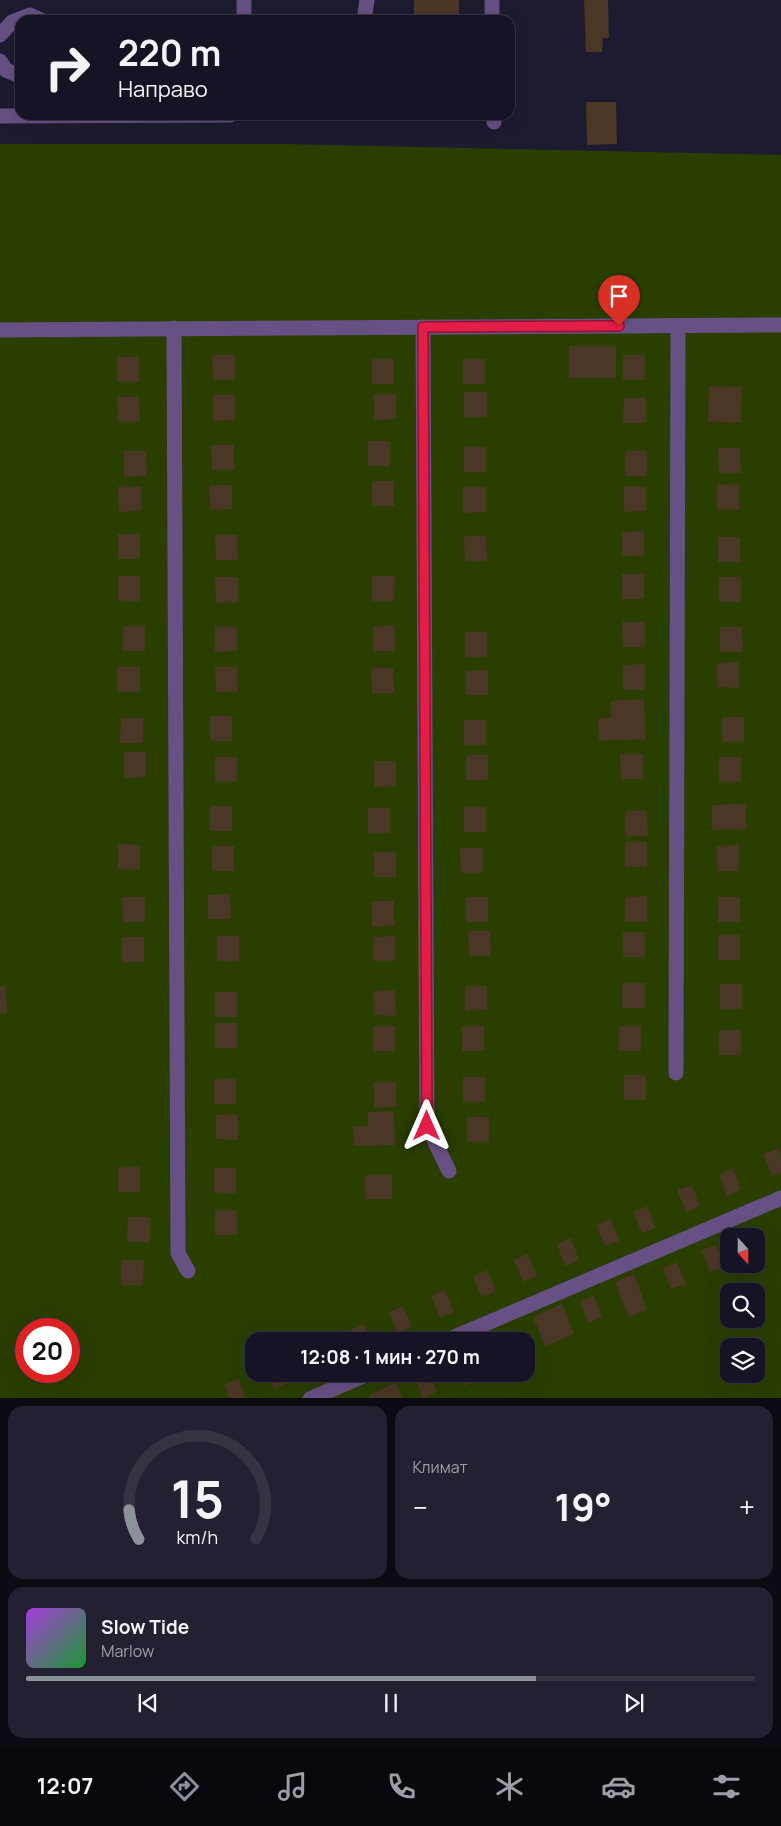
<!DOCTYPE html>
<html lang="ru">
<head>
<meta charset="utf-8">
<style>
  body { margin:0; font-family:Manrope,sans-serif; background:#232131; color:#f1f3f6; height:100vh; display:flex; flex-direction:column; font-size:19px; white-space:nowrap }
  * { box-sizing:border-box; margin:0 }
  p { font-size:16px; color:#9e9ea6 }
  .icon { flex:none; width:28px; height:28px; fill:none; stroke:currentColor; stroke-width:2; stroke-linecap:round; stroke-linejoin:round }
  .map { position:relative; height:1398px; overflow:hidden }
  .drawer { display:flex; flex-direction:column; gap:8px; padding:8px; background:#0c0b14; flex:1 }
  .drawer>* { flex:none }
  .banner { position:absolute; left:15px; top:15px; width:500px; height:105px; border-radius:15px; box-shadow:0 5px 20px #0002,0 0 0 1px #353341; background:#161424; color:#f1f3f6; overflow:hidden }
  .needle { width:32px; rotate:159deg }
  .fabs { position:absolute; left:720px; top:1228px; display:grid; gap:10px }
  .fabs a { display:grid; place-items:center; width:45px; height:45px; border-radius:10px; background:#161424; box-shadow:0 5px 20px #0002,0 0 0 1px #353341; font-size:25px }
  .speed { position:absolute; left:15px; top:1318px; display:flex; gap:10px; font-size:25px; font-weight:700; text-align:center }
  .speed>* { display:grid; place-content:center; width:65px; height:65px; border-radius:50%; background:#161424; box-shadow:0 5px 20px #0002,0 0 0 1px #353341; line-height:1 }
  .speed .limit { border:8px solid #d22; background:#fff; color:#111 }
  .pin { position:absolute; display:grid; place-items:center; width:42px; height:42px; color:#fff; margin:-51px -21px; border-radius:50% 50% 50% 0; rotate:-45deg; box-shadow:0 0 5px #0007 }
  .pin .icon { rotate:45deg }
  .me { position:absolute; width:55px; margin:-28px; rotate:0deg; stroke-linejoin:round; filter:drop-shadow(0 0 4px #0008) }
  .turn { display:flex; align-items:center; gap:18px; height:105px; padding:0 20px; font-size:22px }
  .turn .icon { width:65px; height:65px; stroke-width:2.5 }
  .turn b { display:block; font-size:35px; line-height:42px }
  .big { font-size:38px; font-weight:700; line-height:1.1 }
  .drawer .widget { flex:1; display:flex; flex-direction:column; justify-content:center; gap:8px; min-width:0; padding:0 18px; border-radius:15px; background:#232131 }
  .drawer .dial { align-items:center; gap:0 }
  .dial svg { height:130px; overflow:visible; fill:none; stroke:#353341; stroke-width:7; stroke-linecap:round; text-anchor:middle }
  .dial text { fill:#f1f3f6; stroke:none }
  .song { display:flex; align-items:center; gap:15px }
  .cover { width:60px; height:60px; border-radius:8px; background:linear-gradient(135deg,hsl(280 70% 55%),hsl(130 70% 35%)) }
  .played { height:5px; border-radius:2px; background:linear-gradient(90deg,#8c9099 70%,#353341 70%) }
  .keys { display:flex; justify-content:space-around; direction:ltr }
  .heat { display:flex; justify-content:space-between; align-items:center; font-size:28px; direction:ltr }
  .drawer .tiles { flex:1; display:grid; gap:8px; grid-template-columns:1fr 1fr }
  .widget:last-child { grid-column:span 2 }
  .trip { position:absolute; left:245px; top:1332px; width:290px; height:50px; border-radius:15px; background:#161424; box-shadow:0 5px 20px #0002,0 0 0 1px #353341; font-weight:700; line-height:50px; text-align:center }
  .tabs { display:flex; height:80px; justify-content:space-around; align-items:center; background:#09080e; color:#9e9ea6 }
  .tabs .icon { width:35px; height:35px }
  .tabs .current { color:#8c9099 }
  .tabs b { font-size:22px; color:#f1f3f6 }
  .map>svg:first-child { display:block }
</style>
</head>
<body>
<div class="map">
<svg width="781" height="1399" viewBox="0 0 781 1399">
  <rect width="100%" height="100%" fill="#1d1b30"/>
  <path fill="#2a3e00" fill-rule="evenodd" d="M0 144H283L781 155V1398L0 1399ZM729 1236H756V1264H729ZM729 1291H756V1319H729ZM26 1329H69V1371H26ZM254 1341H526V1374H254ZM729 1346H756V1374H729Z"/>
  <g fill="#4b3725">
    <rect x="414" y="0" width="45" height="20"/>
    <path d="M584 0H608L609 38H603L602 52H586Z"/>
    <path d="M586 102H616L617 144 587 145Z"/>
    <rect x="569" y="346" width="47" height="32"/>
    <path d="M212 355H235V380H213Z"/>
    <rect x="623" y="355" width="22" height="25"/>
    <rect x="117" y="357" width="22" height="25"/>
    <rect x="372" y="359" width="22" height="25"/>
    <rect x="463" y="359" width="22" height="25"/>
    <path d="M709 386 742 387 741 423 708 422Z"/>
    <rect x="464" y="392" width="23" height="25"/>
    <path d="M374 394H396V419L374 420Z"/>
    <path d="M213 395H235V420L213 421Z"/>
    <path d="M117 397H139L140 422H118Z"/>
    <path d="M624 398H646V423H623Z"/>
    <rect x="368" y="441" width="22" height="25"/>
    <path d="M211 445H234V470H212Z"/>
    <rect x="464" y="447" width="22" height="25"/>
    <path d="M718 448H740L741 473H719Z"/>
    <path d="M124 451H146L147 476 124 477Z"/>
    <rect x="625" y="451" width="22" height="25"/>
    <rect x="372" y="481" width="22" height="25"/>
    <path d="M739 484V510L717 509V485Z"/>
    <path d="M209 485H232V509L210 510Z"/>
    <path d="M118 486 141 487V511L119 512Z"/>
    <path d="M624 486 646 487V511L624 512Z"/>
    <path d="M463 487H486V512L463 513Z"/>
    <path d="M644 531V556H622V532Z"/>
    <rect x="118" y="534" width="22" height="25"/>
    <path d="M215 535H237L238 560H216Z"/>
    <path d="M464 536H486L487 561H465Z"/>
    <rect x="718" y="537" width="22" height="25"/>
    <rect x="622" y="574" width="22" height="25"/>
    <rect x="118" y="576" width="22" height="25"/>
    <path d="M372 576H395L394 601H372Z"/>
    <path d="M215 577H238V602L216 603Z"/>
    <rect x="719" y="577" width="22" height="25"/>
    <path d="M622 622H645V647H623Z"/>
    <path d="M395 625V651H373V626Z"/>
    <rect x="123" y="626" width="22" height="25"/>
    <path d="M215 626 237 627V651L215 652Z"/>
    <path d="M720 627H742L743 652H720Z"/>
    <rect x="465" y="632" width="22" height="25"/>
    <path d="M739 662V688L717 687V663Z"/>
    <path d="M645 664V690H623V665Z"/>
    <rect x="117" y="667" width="23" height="25"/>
    <path d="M215 667H237L238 692H216Z"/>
    <path d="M371 668H393L394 693H372Z"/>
    <path d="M488 670V695H466V671Z"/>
    <path d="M644 699 646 739 599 741 598 719 611 718 610 701Z"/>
    <rect x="210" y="716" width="22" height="25"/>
    <rect x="722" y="717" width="22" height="25"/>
    <path d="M121 718H143V743H120Z"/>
    <rect x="464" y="720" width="22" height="25"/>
    <path d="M124 752H146V777L124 778Z"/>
    <path d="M620 754H643V779H621Z"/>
    <rect x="466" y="755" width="22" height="25"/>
    <rect x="215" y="757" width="22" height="25"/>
    <rect x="719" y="757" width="22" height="25"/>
    <path d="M374 761H396V786L374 787Z"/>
    <path d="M746 804V829L712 830V805Z"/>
    <rect x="210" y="806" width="22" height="25"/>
    <rect x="464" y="807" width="22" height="25"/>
    <rect x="368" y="808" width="22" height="25"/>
    <path d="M625 811H647L648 836 625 837Z"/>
    <rect x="625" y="842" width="22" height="25"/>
    <path d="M118 844 140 845V869L118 870Z"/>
    <path d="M739 845V871H717V846Z"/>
    <rect x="212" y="846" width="22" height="25"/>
    <path d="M460 848H483V873H461Z"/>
    <rect x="374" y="852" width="22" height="25"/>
    <path d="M230 894 231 919H208V895Z"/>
    <path d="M647 896V922H625V897Z"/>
    <path d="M122 897H145V922H123Z"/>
    <rect x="466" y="897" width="22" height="25"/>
    <rect x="718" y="897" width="22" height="25"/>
    <path d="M372 901H394V926L372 927Z"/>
    <path d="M468 931H490L491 956H469Z"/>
    <rect x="623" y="932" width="22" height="25"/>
    <rect x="718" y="935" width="22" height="25"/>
    <rect x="217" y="936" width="22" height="25"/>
    <path d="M395 936V961H373V937Z"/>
    <rect x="122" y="937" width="22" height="25"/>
    <rect x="622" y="983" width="23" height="25"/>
    <rect x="720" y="984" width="22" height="25"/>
    <path d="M0 986H6L7 1014H0Z"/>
    <path d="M465 986H487V1010L465 1011Z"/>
    <path d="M395 990 396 1016 374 1015 373 991Z"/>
    <rect x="215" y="992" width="22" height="25"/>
    <rect x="215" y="1023" width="22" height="25"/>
    <rect x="373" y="1026" width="22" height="25"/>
    <rect x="462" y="1026" width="22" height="25"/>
    <rect x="619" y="1026" width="22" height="25"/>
    <rect x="719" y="1030" width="22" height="25"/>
    <rect x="624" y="1075" width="22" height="25"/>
    <rect x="463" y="1077" width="22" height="25"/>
    <rect x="214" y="1079" width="22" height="25"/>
    <rect x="374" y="1082" width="22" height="25"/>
    <path d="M394 1111 395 1145 354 1146 353 1126H368V1112Z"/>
    <path d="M238 1114V1140L216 1139V1115Z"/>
    <rect x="467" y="1117" width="22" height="25"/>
    <path d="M778 1149 781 1156V1172L772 1176 763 1154Z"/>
    <rect x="118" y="1167" width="22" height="25"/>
    <rect x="214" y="1168" width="22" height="25"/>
    <path d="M733 1169 741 1190 727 1196 719 1174Z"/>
    <rect x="365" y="1175" width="27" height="24"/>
    <path d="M692 1185 700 1206 686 1212 677 1190Z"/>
    <path d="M647 1206 656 1228 642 1233 633 1212Z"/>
    <rect x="215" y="1210" width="22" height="25"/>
    <path d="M128 1217H150V1242H127Z"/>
    <path d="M611 1219 619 1241 605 1246 596 1225Z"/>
    <path d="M571 1238 579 1260 565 1266 557 1244Z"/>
    <path d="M716 1245 724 1267 710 1272 701 1250Z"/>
    <path d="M528 1254 537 1276 523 1282 514 1260Z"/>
    <path d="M121 1260H144L143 1285H121Z"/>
    <path d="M677 1262 686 1284 671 1289 663 1268Z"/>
    <path d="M487 1270 496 1291 481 1297 473 1276Z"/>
    <path d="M634 1274 647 1310 629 1317 615 1282Z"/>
    <path d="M445 1290 454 1312 440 1318 431 1296Z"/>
    <path d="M594 1296 602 1317 588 1323 580 1301Z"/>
    <path d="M562 1304 574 1334 545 1346 533 1317Z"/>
    <path d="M403 1306 412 1327 397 1333 389 1312Z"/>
    <path d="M364 1324 371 1341H355L350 1330Z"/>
    <path d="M511 1335 514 1341H495Z"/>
    <path d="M268 1374H284L288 1383 274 1389Z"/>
    <path d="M421 1374H430L437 1392 423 1398 414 1376Z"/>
    <path d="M460 1374H494L465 1386Z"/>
    <path d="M239 1379 246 1399H230L224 1385Z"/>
    <path d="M396 1383 403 1399H370L369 1395Z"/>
  </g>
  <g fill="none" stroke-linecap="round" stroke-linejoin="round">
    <g stroke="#675184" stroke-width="15">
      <path d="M492 0V20"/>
      <path d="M244 20V0"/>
      <path d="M364 20 367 0"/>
      <path d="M0 35 12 22 30 15 41 20"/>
      <path d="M0 61 6 70 20 76"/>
      <path d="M494 115V122"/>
      <path d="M0 116 230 115"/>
      <path d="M423 327 427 1126 449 1171"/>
      <path d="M174 328 178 1253 188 1271"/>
      <path d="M0 330 781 325"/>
      <path d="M676 1073 678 326"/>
      <path d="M445 1341 781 1198"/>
      <path d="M310 1399 368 1374"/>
    </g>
  </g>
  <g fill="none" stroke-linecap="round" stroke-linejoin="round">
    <defs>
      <path id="route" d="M427 1126 423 327 619 326"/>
    </defs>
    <use href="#route" stroke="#92132f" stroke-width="12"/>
    <use href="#route" stroke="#e11d48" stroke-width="9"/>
  </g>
</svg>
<div class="fabs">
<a><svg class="needle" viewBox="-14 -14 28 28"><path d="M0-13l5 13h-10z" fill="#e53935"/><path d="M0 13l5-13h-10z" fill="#9e9ea6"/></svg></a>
<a><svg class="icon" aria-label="search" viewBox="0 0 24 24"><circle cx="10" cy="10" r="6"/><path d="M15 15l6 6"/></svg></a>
<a><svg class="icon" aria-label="layers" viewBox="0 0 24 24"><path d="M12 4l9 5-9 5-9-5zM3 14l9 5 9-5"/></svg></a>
</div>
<div class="speed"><div class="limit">20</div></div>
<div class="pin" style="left:619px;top:326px;background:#d93025"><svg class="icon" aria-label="arrive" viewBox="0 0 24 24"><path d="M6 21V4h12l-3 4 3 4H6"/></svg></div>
<svg class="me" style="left:427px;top:1126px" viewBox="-20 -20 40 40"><path d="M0-17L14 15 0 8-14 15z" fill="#e11d48" stroke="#fff" stroke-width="4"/></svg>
<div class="trip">12:08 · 1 мин · 270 m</div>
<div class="banner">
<div class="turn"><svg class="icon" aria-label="right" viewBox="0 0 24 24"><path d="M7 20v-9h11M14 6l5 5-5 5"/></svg><div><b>220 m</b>Направо</div></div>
</div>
</div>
<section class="drawer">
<div class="tiles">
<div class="widget dial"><svg viewBox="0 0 100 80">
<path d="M14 69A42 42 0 1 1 86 69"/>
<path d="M14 69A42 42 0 0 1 8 51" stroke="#8c9099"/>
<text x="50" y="56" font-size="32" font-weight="700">15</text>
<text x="50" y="72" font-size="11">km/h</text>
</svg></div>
<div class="widget"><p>Климат</p>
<div class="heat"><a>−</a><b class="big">19°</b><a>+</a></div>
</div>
<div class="widget">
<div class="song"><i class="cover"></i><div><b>Slow Tide</b><p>Marlow</p></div></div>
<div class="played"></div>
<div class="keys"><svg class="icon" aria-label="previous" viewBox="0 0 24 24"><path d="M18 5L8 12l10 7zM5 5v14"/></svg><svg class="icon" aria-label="pause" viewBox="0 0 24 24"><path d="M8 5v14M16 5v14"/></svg><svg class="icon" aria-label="next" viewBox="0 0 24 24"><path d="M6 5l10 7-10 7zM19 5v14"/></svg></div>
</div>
</div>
</section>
<nav class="tabs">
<b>12:07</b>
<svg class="icon current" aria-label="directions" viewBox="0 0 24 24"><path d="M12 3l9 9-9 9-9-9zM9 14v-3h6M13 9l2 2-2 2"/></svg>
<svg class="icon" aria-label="music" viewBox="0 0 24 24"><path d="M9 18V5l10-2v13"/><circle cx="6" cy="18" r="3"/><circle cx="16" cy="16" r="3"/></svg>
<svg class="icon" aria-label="phone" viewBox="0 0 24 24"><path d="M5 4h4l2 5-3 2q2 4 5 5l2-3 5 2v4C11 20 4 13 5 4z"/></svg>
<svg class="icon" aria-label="climate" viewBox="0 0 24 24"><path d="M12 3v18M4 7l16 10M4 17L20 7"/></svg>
<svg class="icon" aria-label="car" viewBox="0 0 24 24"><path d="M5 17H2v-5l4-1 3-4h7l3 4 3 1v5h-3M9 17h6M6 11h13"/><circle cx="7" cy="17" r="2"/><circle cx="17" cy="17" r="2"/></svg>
<svg class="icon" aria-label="filters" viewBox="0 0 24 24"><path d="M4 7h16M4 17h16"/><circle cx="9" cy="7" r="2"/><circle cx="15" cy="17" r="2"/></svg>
</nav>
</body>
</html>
